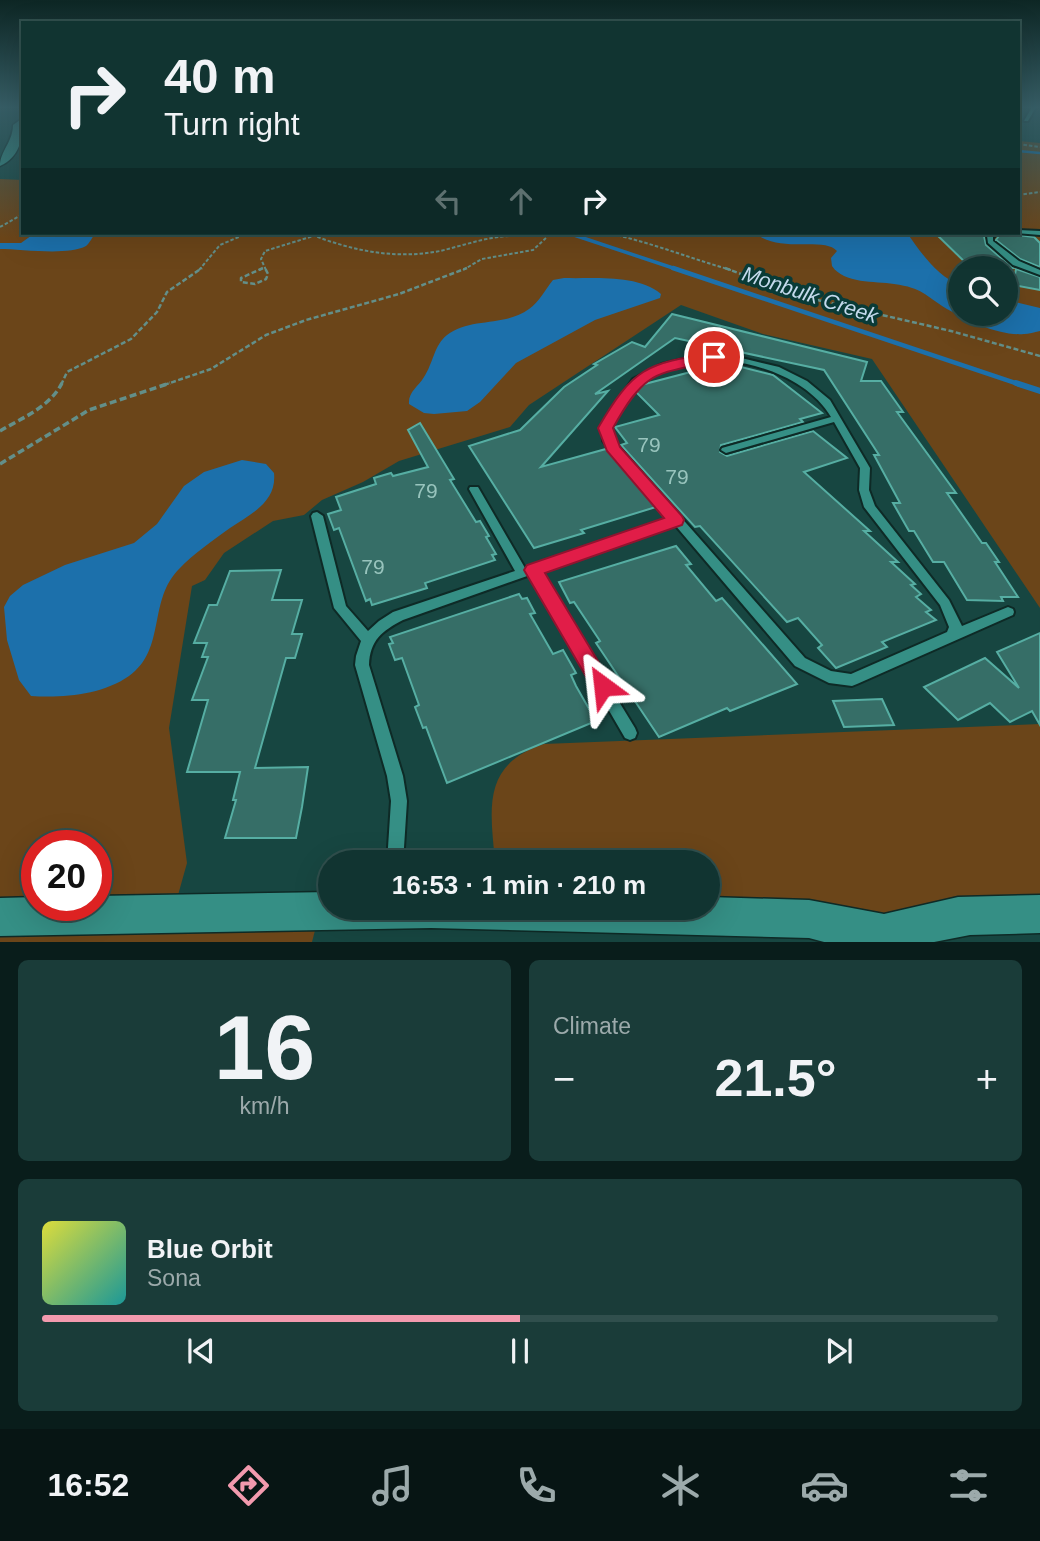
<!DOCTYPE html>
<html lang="en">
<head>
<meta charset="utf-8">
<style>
  body { margin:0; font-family:Helvetica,sans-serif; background:#1a3c39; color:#f1f3f6; height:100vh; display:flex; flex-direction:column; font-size:26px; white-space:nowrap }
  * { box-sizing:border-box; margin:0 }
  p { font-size:23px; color:#9caaab }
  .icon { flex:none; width:38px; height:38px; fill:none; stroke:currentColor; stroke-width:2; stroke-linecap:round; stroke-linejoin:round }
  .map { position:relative; height:942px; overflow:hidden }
  .sheet { display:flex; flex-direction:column; gap:18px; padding:18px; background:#091d1b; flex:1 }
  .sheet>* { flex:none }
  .top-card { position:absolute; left:21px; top:21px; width:999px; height:214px; border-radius:0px; box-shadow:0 7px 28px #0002,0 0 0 2px #304f4d; background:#113431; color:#f1f3f6; overflow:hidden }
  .fabs { position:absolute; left:948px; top:256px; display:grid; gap:14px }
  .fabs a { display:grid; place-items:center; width:70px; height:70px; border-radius:50%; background:#113431; box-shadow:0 7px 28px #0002,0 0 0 2px #304f4d; font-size:35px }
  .speed { position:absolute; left:21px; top:830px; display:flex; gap:14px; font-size:35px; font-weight:700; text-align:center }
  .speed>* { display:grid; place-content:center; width:91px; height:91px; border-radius:50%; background:#113431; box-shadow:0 7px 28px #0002,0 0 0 2px #304f4d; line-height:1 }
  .speed .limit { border:10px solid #d22; background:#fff; color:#111 }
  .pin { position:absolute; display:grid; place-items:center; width:60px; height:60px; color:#fff; margin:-30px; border:4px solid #fff; border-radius:50%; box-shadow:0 2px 7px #0007 }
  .me { position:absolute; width:77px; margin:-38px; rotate:330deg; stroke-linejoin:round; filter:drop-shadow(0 0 5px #0008) }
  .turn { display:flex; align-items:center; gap:24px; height:147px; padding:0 28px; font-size:32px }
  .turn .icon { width:91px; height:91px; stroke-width:2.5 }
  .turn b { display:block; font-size:49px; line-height:60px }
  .lanes { display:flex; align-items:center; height:66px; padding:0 28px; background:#0003; justify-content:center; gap:35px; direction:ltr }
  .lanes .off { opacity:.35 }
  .big { font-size:52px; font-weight:800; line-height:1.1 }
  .sheet .tile { flex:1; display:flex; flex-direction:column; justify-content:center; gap:10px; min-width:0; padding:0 24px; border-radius:10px; background:#1a3c39 }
  .sheet .dial { align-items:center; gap:0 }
  .dial b { font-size:91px; line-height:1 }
  .song { display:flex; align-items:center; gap:21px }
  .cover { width:84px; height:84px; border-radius:10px; background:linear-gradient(135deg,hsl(60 70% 55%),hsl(180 70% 35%)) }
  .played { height:7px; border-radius:4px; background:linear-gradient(90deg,#f29aae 50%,#304f4d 50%) }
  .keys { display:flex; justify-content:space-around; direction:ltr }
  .heat { display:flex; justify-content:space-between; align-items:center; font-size:38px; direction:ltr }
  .sheet .tiles { flex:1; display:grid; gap:18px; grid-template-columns:1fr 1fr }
  .tile:last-child { grid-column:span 2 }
  .trip { position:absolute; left:318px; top:850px; width:402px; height:70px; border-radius:35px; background:#113431; box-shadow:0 7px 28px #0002,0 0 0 2px #304f4d; font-weight:800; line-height:70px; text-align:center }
  .tab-bar { display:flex; height:112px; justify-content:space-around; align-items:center; background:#071514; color:#9caaab }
  .tab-bar .icon { width:49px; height:49px }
  .tab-bar .active { color:#f29aae }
  .tab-bar b { font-size:32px; color:#f1f3f6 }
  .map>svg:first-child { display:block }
</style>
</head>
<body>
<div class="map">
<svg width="1040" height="943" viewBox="0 0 1040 943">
  <rect width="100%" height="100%" fill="#174641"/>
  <g fill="#6b4519" fill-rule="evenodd">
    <path d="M1019 141 1040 143V608L872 359 763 334 681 305 529 405 510 427 399 461 363 482 322 500 304 515 273 521 224 553 205 580 192 586 169 728 187 863 173 913 320 911 312 942H0V179L23 180V233H1018ZM961 268H1006V313H961ZM37 845H96V905H37Z"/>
    <path d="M1040 724V914L949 918 709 908V863H489L495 861C490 808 482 764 544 744Z"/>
  </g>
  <g fill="#1c70ab">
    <path d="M35 233H96C92 237 90 243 86 246 68 256 21 249 0 249V243H21Z"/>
    <path d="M755 233H907C922 254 936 275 961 286V313H1006V300L1040 308V331C1034 332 1029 334 1024 334 999 336 968 321 947 309 924 295 923 288 894 284 875 281 844 284 832 266L831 258 837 251C824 236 780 254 755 233Z"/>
    <path d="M564 278C594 279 637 274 661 294L660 298 595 320 516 363 480 402 467 411 434 414 424 413 409 404C408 392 418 387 424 377 433 364 434 345 447 335 470 317 505 327 529 309 539 302 545 290 553 280Z"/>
    <path d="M242 460 266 464 274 473C277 502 251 514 230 528 215 539 192 555 180 568 147 600 167 649 129 676 102 695 63 698 31 696L19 680 7 640 4 607 10 596 23 585 65 565 134 543 157 524 184 486 204 472Z"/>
  </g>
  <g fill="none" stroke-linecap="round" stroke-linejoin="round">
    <path stroke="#1c70ab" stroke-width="2.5" d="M1018 151 1040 153"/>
    <path stroke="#1c70ab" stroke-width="3.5" d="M568 233 679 270"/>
    <path stroke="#1c70ab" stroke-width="4.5" d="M673 268 1021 385"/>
    <path stroke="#1c70ab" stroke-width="6" d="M1016 383 1040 391"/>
  </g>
  <g fill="#366e67" stroke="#56aea3" stroke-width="2">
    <path d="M935 233H987L984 236 986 245 1013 268H971Z"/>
    <path d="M1001 233 1034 237 1040 243V267L1020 259 996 240Z"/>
    <path d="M1016 269 1040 277V290L1013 285Z"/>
    <path d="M672 314 867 362 861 381H881L903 412H897L956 493H947L982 543H986L999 562H995L1018 597H1001L1003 601 967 600 944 562H933L914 531H909L893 503H900L874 455H879L824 370 675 338 595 394 608 391 541 467 606 449 656 507 581 530 584 533 534 548 469 446 520 430 564 387 597 365 594 364 632 342 645 347Z"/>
    <path d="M725 363 773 375 822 413 800 419 803 422 721 445 720 452 727 456 813 431 847 458 804 472 870 531H864L898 562H891L915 584 911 585 921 594 916 597 931 610 926 612 936 620 882 642 887 647 836 668 818 648 822 645 798 618 787 622 700 526 695 527 621 445 627 443 615 427 659 415 636 392 641 385Z"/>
    <path d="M420 423 454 479 450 480 476 522 480 521 489 536 486 537 496 554 492 555 495 560 425 583 427 588 372 605 370 599 366 601 339 528 334 530 328 514 341 510 336 497 376 484 374 478 391 473 393 476 428 467 408 430Z"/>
    <path d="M676 546 691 564 686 565 716 601 722 598 797 684 730 711 727 708 659 737 596 643 600 641 574 602 570 603 559 582Z"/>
    <path d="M281 570 272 600H302L292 634H302L295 658H286L255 768 308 767 302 807 296 838H225L236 800H233L240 772H187L208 700H192L208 657H202L207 643H194L209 605H217L230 571Z"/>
    <path d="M519 594 522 599 527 598 535 613 530 614 553 654 563 650 576 673 571 675 576 686 596 721 447 783 426 727 423 728 415 707 419 705 402 658 395 660 389 644 393 643 390 637Z"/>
    <path d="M1040 633V725L1032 711 1010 722 990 703 958 720 924 687 985 658 1019 688 997 652Z"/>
    <path d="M882 699 894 725 844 727 833 701Z"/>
  </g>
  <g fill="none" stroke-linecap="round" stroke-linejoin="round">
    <defs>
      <g id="lane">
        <path d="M1032 107H1036L1028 121H1024Z"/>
        <path d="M1018 230 1040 231V235L1016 233H1018Z"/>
        <path d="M991 233H999L993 237V241L1019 261 1040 270V275L1013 265 988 243 987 236Z"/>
        <path d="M701 355H729L779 367 807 381 830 400 870 468 869 490 875 506 949 600 962 626 1008 607 1013 609 1014 612 1013 615 857 684 852 686 829 683 795 666 675 525 540 572 635 728 637 733 635 738 630 740 625 738 530 575 403 620C382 631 370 640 369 665L403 776 407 801 403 863H387L391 801 387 776 355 665 356 656 361 641 334 608 311 516 313 513 317 512 323 516 346 606 368 631 379 621 393 612 515 571 469 489 470 487H478L525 568 669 518 603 441 602 424 633 379 662 364ZM701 361C710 361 720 360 728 361 766 365 811 383 831 417L722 448 721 450 726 453 834 422 860 468 859 490 864 507 940 605 949 627 947 632 851 674 831 671 805 658 612 439V424L639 383 668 368Z"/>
      </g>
      <g id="street">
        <path d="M23 118C23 138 20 157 0 166 0 151 13 142 13 125Z"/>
        <path d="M331 892V908H709V897L809 900 884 914 958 897 1040 895V933L970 935 929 943H828L809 938 431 928 0 936V898L37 897V905H96V896Z"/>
      </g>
    </defs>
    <use href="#lane" stroke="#0e2a26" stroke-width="4"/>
    <use href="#street" stroke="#0e2a26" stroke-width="3"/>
    <g stroke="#638f89" stroke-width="2" stroke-dasharray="3.5 2" stroke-linecap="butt">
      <path d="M1018 144 1040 147"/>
      <path d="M1018 195 1040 192"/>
      <path d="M0 227 23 214"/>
      <path d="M307 233C350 250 393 260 440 251 457 247 475 241 492 238 517 233 541 239 568 233"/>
      <path d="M607 233C650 242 689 258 731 270"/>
      <path d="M199 270 220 245 248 233"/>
      <path d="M259 270 264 268"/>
      <path d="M266 270 261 259 265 251 323 233"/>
      <path d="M463 270 482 259 533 250 546 238"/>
    </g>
    <g stroke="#638f89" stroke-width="2.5" stroke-dasharray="5 2.5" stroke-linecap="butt">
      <path d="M263 268 241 278V282L255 284 266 279 268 274 265 268"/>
      <path d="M725 268 800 296 951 331 1040 356"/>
      <path d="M61 385 67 372 131 339 157 312 167 292 202 268"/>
      <path d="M164 385 211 369 266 335 306 320 399 294 467 268"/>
    </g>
    <g stroke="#638f89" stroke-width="3.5" stroke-dasharray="7 3.5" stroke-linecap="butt">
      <path d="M0 431C22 418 50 407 62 383"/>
      <path d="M0 464 89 410 170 383"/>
    </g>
    <use href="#lane" fill="#358f85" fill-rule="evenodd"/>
    <use href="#street" fill="#358f85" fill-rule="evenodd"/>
  </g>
  <linearGradient id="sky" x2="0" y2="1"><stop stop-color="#0d2624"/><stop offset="0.45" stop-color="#365d65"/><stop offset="1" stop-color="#365d65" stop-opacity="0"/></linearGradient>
  <rect width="1040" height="238" fill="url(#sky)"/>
  <path fill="#e11d48" stroke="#92132f" stroke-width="2" d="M714 353 719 355V360C656 375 647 367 613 428L620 447 682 516 684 520 682 525 545 573 613 686 610 692 603 695 595 692 524 570 527 565 664 518 607 451 598 428C633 368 646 363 714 353Z"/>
  <g text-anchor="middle" stroke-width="7" stroke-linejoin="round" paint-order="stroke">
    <g font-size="21" font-style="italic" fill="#c4daed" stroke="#093b37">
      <text transform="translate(810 295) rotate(18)" y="7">Monbulk Creek</text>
    </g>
    <g font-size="21" fill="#98c4bd">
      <text x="649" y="452">79</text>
      <text x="677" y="484">79</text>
      <text x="426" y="498">79</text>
      <text x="373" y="574">79</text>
    </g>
  </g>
</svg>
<div class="fabs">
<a><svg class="icon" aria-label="search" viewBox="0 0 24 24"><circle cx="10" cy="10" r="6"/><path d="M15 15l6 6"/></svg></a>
</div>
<div class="speed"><div class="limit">20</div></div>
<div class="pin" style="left:714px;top:357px;background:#d93025"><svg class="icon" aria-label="arrive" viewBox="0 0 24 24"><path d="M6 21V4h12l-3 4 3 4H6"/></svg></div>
<svg class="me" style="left:603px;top:686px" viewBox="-20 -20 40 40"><path d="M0-17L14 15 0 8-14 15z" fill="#e11d48" stroke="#fff" stroke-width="4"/></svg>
<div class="trip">16:53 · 1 min · 210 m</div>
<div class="top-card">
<div class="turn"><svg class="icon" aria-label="right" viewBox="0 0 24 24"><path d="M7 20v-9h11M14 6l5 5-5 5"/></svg><div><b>40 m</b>Turn right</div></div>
<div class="lanes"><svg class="icon off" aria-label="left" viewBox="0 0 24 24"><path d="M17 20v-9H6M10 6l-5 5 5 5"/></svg><svg class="icon off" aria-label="ahead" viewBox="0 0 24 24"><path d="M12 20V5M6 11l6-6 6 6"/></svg><svg class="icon" aria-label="right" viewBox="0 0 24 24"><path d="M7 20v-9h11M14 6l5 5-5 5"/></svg></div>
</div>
</div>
<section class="sheet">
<div class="tiles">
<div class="tile dial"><b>16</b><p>km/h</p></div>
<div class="tile"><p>Climate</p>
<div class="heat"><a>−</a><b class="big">21.5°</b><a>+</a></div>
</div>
<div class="tile">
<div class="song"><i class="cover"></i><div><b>Blue Orbit</b><p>Sona</p></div></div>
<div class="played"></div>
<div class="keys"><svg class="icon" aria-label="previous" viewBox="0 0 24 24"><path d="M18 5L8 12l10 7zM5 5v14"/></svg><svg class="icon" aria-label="pause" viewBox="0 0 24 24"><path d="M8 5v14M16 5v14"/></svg><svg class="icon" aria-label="next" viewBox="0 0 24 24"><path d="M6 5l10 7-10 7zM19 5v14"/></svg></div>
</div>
</div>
</section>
<nav class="tab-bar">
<b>16:52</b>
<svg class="icon active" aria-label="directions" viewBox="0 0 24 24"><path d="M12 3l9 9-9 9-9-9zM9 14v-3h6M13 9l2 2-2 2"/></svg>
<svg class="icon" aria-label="music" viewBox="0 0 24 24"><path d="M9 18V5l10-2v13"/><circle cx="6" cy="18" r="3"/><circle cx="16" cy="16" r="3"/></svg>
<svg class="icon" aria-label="phone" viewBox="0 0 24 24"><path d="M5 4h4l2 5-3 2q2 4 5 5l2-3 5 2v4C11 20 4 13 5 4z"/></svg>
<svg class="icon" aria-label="climate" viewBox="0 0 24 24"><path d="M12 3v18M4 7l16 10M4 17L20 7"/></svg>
<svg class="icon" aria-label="car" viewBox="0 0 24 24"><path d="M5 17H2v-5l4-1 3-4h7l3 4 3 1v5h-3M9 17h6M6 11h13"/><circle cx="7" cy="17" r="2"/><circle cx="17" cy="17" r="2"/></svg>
<svg class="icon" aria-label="filters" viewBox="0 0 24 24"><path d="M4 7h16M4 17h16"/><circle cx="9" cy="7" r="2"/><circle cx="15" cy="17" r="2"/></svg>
</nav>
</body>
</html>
